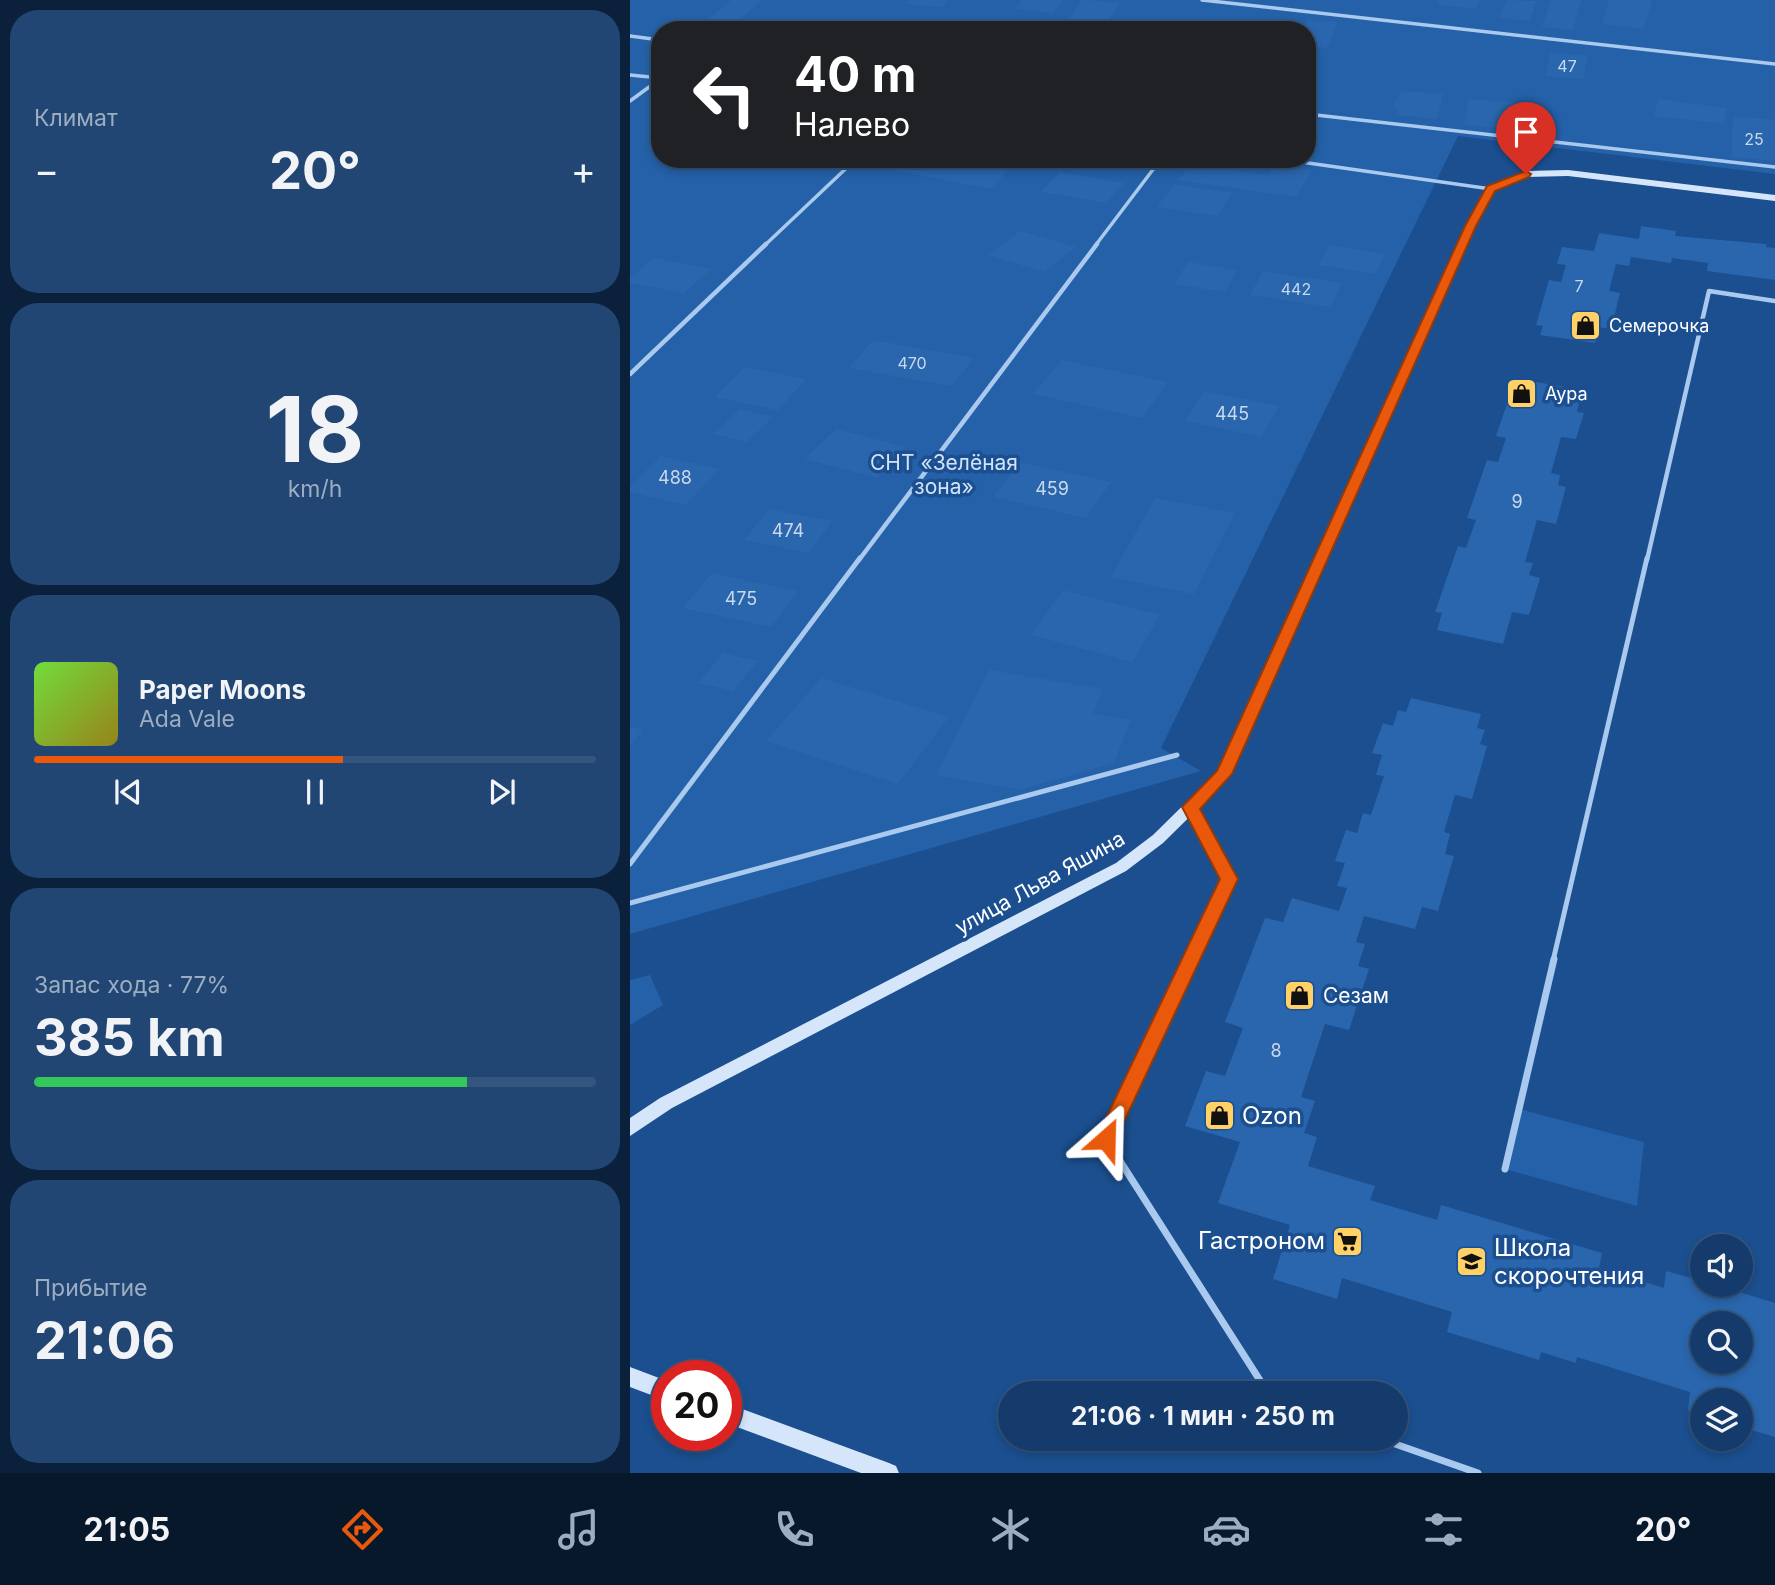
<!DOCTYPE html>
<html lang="ru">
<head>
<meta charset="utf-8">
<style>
  body { margin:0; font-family:Inter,sans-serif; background:#214673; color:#f1f3f6; height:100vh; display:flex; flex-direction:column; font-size:26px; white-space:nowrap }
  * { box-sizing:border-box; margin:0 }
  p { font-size:23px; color:#9dadc1 }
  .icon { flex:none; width:38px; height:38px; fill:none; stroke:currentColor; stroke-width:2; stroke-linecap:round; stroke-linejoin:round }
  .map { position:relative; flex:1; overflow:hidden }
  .sheet { display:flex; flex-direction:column; gap:10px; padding:10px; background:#0b203b; width:630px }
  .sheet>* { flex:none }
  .hud { position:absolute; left:21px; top:21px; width:665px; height:147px; border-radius:28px; box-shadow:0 4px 10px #0003,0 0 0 2px #33557e; background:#202124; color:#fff; overflow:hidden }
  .fabs { position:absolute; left:1060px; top:1234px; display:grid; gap:14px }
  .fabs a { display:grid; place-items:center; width:63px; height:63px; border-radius:50%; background:#143b6b; box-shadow:0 4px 10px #0003,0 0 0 2px #33557e; font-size:35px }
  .speed { position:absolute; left:21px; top:1360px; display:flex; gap:14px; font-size:35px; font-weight:700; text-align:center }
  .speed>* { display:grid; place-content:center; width:91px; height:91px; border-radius:50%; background:#143b6b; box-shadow:0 4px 10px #0003,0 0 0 2px #33557e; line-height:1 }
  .speed .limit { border:10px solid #d22; background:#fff; color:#111 }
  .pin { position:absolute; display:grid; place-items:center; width:60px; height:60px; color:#fff; margin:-72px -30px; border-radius:50% 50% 50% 0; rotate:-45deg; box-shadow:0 0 7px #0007 }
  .pin .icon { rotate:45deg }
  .me { position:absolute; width:77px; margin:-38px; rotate:25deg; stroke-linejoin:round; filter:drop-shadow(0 0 5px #0008) }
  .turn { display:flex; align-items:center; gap:24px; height:147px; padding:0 28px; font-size:32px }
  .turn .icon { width:91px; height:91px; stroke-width:2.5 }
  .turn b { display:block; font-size:49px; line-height:60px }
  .big { font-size:52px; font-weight:700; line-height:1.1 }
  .sheet .tile { flex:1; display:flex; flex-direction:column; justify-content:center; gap:10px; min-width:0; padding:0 24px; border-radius:28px; background:#214673 }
  .sheet .dial { align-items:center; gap:0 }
  .dial b { font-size:91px; line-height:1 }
  .song { display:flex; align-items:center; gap:21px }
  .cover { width:84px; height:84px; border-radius:10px; background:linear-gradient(135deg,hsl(100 70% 55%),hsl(50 70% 35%)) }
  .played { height:7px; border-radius:4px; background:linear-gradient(90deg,#ea580c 55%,#33557e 55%) }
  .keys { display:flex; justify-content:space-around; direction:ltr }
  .heat { display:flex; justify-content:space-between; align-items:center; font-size:38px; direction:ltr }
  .charge { height:10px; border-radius:5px; background:linear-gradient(90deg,#34c759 77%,#33557e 0) }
  .trip { position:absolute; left:368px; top:1381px; width:410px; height:70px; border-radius:35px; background:#143b6b; box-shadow:0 4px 10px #0003,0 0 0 2px #33557e; font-weight:700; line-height:70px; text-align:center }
  .tabs { display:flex; height:112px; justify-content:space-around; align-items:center; background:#08182b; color:#9dadc1 }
  .tabs .icon { width:49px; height:49px }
  .tabs .on { color:#ea580c }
  .tabs b { font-size:32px; color:#f1f3f6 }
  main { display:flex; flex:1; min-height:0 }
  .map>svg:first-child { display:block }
</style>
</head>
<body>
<main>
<section class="sheet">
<div class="tile"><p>Климат</p>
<div class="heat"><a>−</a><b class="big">20°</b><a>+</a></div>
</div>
<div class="tile dial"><b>18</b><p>km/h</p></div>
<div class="tile">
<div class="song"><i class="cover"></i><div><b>Paper Moons</b><p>Ada Vale</p></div></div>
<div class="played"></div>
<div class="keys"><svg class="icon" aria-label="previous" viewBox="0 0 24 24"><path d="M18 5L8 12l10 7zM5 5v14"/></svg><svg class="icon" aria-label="pause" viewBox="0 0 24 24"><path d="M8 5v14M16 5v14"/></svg><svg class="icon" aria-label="next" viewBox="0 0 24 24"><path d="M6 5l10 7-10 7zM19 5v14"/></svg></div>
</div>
<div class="tile"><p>Запас хода · 77%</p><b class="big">385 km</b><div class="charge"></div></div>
<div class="tile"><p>Прибытие</p><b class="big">21:06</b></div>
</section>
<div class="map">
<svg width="1145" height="1473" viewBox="0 0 1145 1473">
  <rect width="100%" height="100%" fill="#1b4f8f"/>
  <g fill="#2461a8" fill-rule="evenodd">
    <path d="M0 0H1145V174L828 136 531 748 571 771 0 934ZM30 30H677V159H30Z"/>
    <path d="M20 975 33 1005 0 1025V980Z"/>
    <path d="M889 1109 1014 1142 1007 1206 875 1169Z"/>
  </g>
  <g fill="#2a66ad" fill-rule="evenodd">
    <path d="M101 0H132L104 25 75 22Z"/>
    <path d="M279 0H318L312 7 276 4Z"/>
    <path d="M392 0H433L423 13 384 9Z"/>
    <path d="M452 0H457L490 3 476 24 438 20Z"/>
    <path d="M808 0H850L847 9 807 5Z"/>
    <path d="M876 0 906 1 900 21 869 18Z"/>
    <path d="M921 0H951L943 30 912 27Z"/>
    <path d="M979 0H1022L1014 29 972 24Z"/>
    <path d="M321 18 348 21 340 30H309Z"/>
    <path d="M678 20 708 22 697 48 677 46V30H673Z"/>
    <path d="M921 52 958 56 953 79 915 76Z"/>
    <path d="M771 91 813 94 807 119 766 115 767 109 763 107 764 102 768 101Z"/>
    <path d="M839 99 884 102 880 129 834 125Z"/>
    <path d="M1028 99 1097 108 1094 124 1024 116Z"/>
    <path d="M1103 116 1145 120V161L1101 157Z"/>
    <path d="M274 159H329L381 167 361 189 262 170Z"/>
    <path d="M564 159H601L594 169 638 175 645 165 682 170 666 197 549 180Z"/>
    <path d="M430 172 494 183 476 203 411 192Z"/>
    <path d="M544 184 603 193 587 216 527 207Z"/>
    <path d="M1011 226 1046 231 1045 236 1136 244V247L1145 248V280L1077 271 1078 263 1042 258 1041 263 1001 257 999 266 986 264 979 291 990 293 981 329 969 327 965 343 910 335 913 326 906 325 919 280 931 282 936 265 927 264 932 247 964 251 969 233 1009 239Z"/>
    <path d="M390 231 446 247 414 272 358 255Z"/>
    <path d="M699 245 755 254 745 274 688 265Z"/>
    <path d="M24 258 81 269 54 293 0 283V278Z"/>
    <path d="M558 262 607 270 595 292 544 284Z"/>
    <path d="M633 271 712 283 701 307 620 295Z"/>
    <path d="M243 340 344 358 322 386 219 368Z"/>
    <path d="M432 360 538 382 512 418 403 394Z"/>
    <path d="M114 367 176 379 148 410 85 397Z"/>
    <path d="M895 380 952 390 947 412 954 413 946 439 931 437 921 473 930 475 928 485 936 487 926 524 907 520 895 562 903 563 899 575 910 578 899 615 882 612 873 644 807 630 812 613 805 612 828 546 836 548 846 520 837 518 857 460 868 462 876 438 866 436 882 389 891 391Z"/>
    <path d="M574 391 649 406 631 437 555 421Z"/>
    <path d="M110 409 143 417 117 442 83 434Z"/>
    <path d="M206 429 276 447 247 478 175 459Z"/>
    <path d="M31 456 90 469 55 505 0 492V487Z"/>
    <path d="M390 462 481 482 456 518 363 497Z"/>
    <path d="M525 498 605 513 564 594 481 577Z"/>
    <path d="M139 509 202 521 179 553 114 540Z"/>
    <path d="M82 573 168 591 141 627 53 608Z"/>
    <path d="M433 590 530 615 502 662 401 635Z"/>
    <path d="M93 653 128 661 103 691 68 683Z"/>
    <path d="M359 670 473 689 463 714 501 720 484 763 389 790 306 775Z"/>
    <path d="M191 678 319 717 268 784 136 741Z"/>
    <path d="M781 698 851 714 847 728 855 730 850 744 857 746 842 799 825 795 814 832 820 834 815 854 824 856 808 911 792 907 785 929 734 916 726 942 735 944 728 966 739 969 719 1030 695 1024 671 1097 685 1101 674 1133 687 1137 678 1166 745 1186 740 1200 807 1220 811 1205 972 1253 969 1268 1034 1288 1036 1271 1073 1281V1284H1083L1145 1303V1437L1111 1427V1400H1073V1415L1058 1410 1060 1392 947 1357 946 1363 911 1352 909 1360 817 1332 822 1312 712 1278 707 1299 643 1279 660 1225 588 1203 610 1142 555 1126 576 1071 595 1076 613 1028 595 1022 635 918 653 922 662 898 709 911 717 888 707 886 715 863 705 861 716 830 727 833 733 813 741 815 754 776 746 775 752 755 742 753 753 723 763 726 768 710 776 712ZM1073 1323H1111V1362H1073Z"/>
    <path d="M0 727 13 729 0 747Z"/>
  </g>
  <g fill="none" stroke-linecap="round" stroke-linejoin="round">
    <g stroke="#a9c9ee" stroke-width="3.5">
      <path d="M572 0 1145 64"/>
      <path d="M0 36 30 40"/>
      <path d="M0 75 30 78"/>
      <path d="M0 101 30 79"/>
      <path d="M677 114 1145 167"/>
      <path d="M650 159 861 189"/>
      <path d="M134 246 226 159"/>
      <path d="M465 246 531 159"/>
    </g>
    <g stroke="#a9c9ee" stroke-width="4.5">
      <path d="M0 374 136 244"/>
      <path d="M229 560 467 244"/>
      <path d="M1017 560 1079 291 1145 301"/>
    </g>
    <g stroke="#a9c9ee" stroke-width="5">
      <path d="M0 864 230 558"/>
      <path d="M0 903 547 755"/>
      <path d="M560 961 599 879 561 808"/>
      <path d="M923 961 1017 558"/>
    </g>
    <g stroke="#a9c9ee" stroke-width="7">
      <path d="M561 959 476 1139 638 1393"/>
      <path d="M875 1169 924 959"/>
      <path d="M748 1438 848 1473"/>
    </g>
    <g fill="#d6e6fa" fill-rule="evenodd">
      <path d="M938 170 1145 195V201L938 176 897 177 865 191 846 226 599 778 533 843 496 871 42 1108 0 1136V1118L30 1098 486 863 523 835 588 771 836 226 858 187 896 171Z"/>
      <path d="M0 1367 37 1381V1401L0 1387Z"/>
      <path d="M96 1403 259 1463 266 1466 269 1473H231L96 1423Z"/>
    </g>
  </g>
  <path fill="#ea580c" stroke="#983908" stroke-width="2" d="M896 171 901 174 899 177 865 191 846 226 602 774 570 809 608 879 483 1145 476 1148 469 1145 466 1139 590 879 552 807 587 771 835 226 857 186Z"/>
  <defs>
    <symbol id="shop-square" viewBox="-11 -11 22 22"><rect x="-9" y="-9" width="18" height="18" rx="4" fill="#ffd166" stroke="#1b4f8f"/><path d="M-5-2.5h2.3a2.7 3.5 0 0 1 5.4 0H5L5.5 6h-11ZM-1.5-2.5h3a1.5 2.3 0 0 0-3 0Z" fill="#111"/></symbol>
    <symbol id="supermarket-square" viewBox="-11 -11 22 22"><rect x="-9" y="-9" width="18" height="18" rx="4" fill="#ffd166" stroke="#1b4f8f"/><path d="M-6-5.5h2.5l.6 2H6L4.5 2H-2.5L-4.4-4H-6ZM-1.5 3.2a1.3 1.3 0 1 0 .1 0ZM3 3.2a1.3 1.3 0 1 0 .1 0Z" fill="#111"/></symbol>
    <symbol id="school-square" viewBox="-11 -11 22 22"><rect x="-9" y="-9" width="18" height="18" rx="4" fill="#ffd166" stroke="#1b4f8f"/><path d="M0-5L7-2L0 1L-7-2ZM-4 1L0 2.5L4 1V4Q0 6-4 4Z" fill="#111"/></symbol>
  </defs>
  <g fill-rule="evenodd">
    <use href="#shop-square" x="938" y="308" width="35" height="35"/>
    <use href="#shop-square" x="874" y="376" width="35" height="35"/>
    <use href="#shop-square" x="652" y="978" width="35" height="35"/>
    <use href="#shop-square" x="572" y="1098" width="35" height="35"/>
    <use href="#supermarket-square" x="700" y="1224" width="35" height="35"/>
    <use href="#school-square" x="824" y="1244" width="35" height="35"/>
  </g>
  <g text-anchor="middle" stroke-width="7" stroke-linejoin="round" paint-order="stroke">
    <g font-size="16" fill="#cad9ea">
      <text x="937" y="72">47</text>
      <text x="1124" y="145">25</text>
      <text x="949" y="292">7</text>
      <text x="666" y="295">442</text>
      <text x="282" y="369">470</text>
    </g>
    <g font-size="18" fill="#fff" stroke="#1b4f8f" text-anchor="start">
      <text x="979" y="332">Семерочка</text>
      <text x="915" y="400">Аура</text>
    </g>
    <g font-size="18" fill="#cad9ea">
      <text x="602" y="420">445</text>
      <text x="45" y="484">488</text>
      <text x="422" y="495">459</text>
      <text x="887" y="508">9</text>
      <text x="158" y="537">474</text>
      <text x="111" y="605">475</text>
      <text x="646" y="1057">8</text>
    </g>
    <g font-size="21" fill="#cfe3fa" stroke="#1b4f8f">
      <text x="314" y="470">СНТ «Зелёная<tspan x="314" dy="24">зона»</tspan></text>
    </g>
    <g font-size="21" fill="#fff" stroke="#1b4f8f">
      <text transform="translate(410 883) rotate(-29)" y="7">улица Льва Яшина</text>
    </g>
    <g font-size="21" fill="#fff" stroke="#1b4f8f" text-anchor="start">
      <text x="693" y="1003">Сезам</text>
    </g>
    <g font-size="24" fill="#fff" stroke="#1b4f8f" text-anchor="start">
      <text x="612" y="1124">Ozon</text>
      <text x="695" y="1249" text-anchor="end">Гастроном</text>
      <text x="864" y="1256">Школа<tspan x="864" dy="28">скорочтения</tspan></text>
    </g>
  </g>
</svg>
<div class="fabs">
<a><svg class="icon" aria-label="sound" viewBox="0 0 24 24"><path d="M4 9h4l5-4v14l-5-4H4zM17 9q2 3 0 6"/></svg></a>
<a><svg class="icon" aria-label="search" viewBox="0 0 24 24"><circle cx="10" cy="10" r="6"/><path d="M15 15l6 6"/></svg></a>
<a><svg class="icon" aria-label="layers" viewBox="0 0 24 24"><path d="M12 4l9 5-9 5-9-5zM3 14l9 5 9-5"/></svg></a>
</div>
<div class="speed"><div class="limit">20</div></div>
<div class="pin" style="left:896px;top:174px;background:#d93025"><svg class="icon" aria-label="arrive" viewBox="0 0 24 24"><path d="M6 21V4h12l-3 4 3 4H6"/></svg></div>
<svg class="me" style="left:476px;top:1139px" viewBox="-20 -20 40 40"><path d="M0-17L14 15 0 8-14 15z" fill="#ea580c" stroke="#fff" stroke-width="4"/></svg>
<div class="trip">21:06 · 1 мин · 250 m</div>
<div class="hud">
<div class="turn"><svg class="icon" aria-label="left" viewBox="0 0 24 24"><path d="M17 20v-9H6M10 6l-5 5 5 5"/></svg><div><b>40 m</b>Налево</div></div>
</div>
</div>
</main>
<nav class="tabs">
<b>21:05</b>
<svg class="icon on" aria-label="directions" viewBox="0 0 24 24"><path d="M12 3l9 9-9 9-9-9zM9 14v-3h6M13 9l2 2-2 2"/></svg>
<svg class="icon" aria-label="music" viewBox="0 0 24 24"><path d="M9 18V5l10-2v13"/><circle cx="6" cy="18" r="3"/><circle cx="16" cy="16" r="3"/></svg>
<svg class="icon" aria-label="phone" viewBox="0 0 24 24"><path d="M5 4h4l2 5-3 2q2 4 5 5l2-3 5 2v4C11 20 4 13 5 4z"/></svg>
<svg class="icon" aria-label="climate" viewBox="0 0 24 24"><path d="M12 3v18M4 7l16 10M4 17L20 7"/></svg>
<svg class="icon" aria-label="car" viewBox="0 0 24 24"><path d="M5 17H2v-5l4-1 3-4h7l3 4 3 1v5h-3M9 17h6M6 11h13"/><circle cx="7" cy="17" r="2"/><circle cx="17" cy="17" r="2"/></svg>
<svg class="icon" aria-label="filters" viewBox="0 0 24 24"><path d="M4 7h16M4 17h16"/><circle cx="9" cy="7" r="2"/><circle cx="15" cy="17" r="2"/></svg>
<b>20°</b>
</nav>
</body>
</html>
